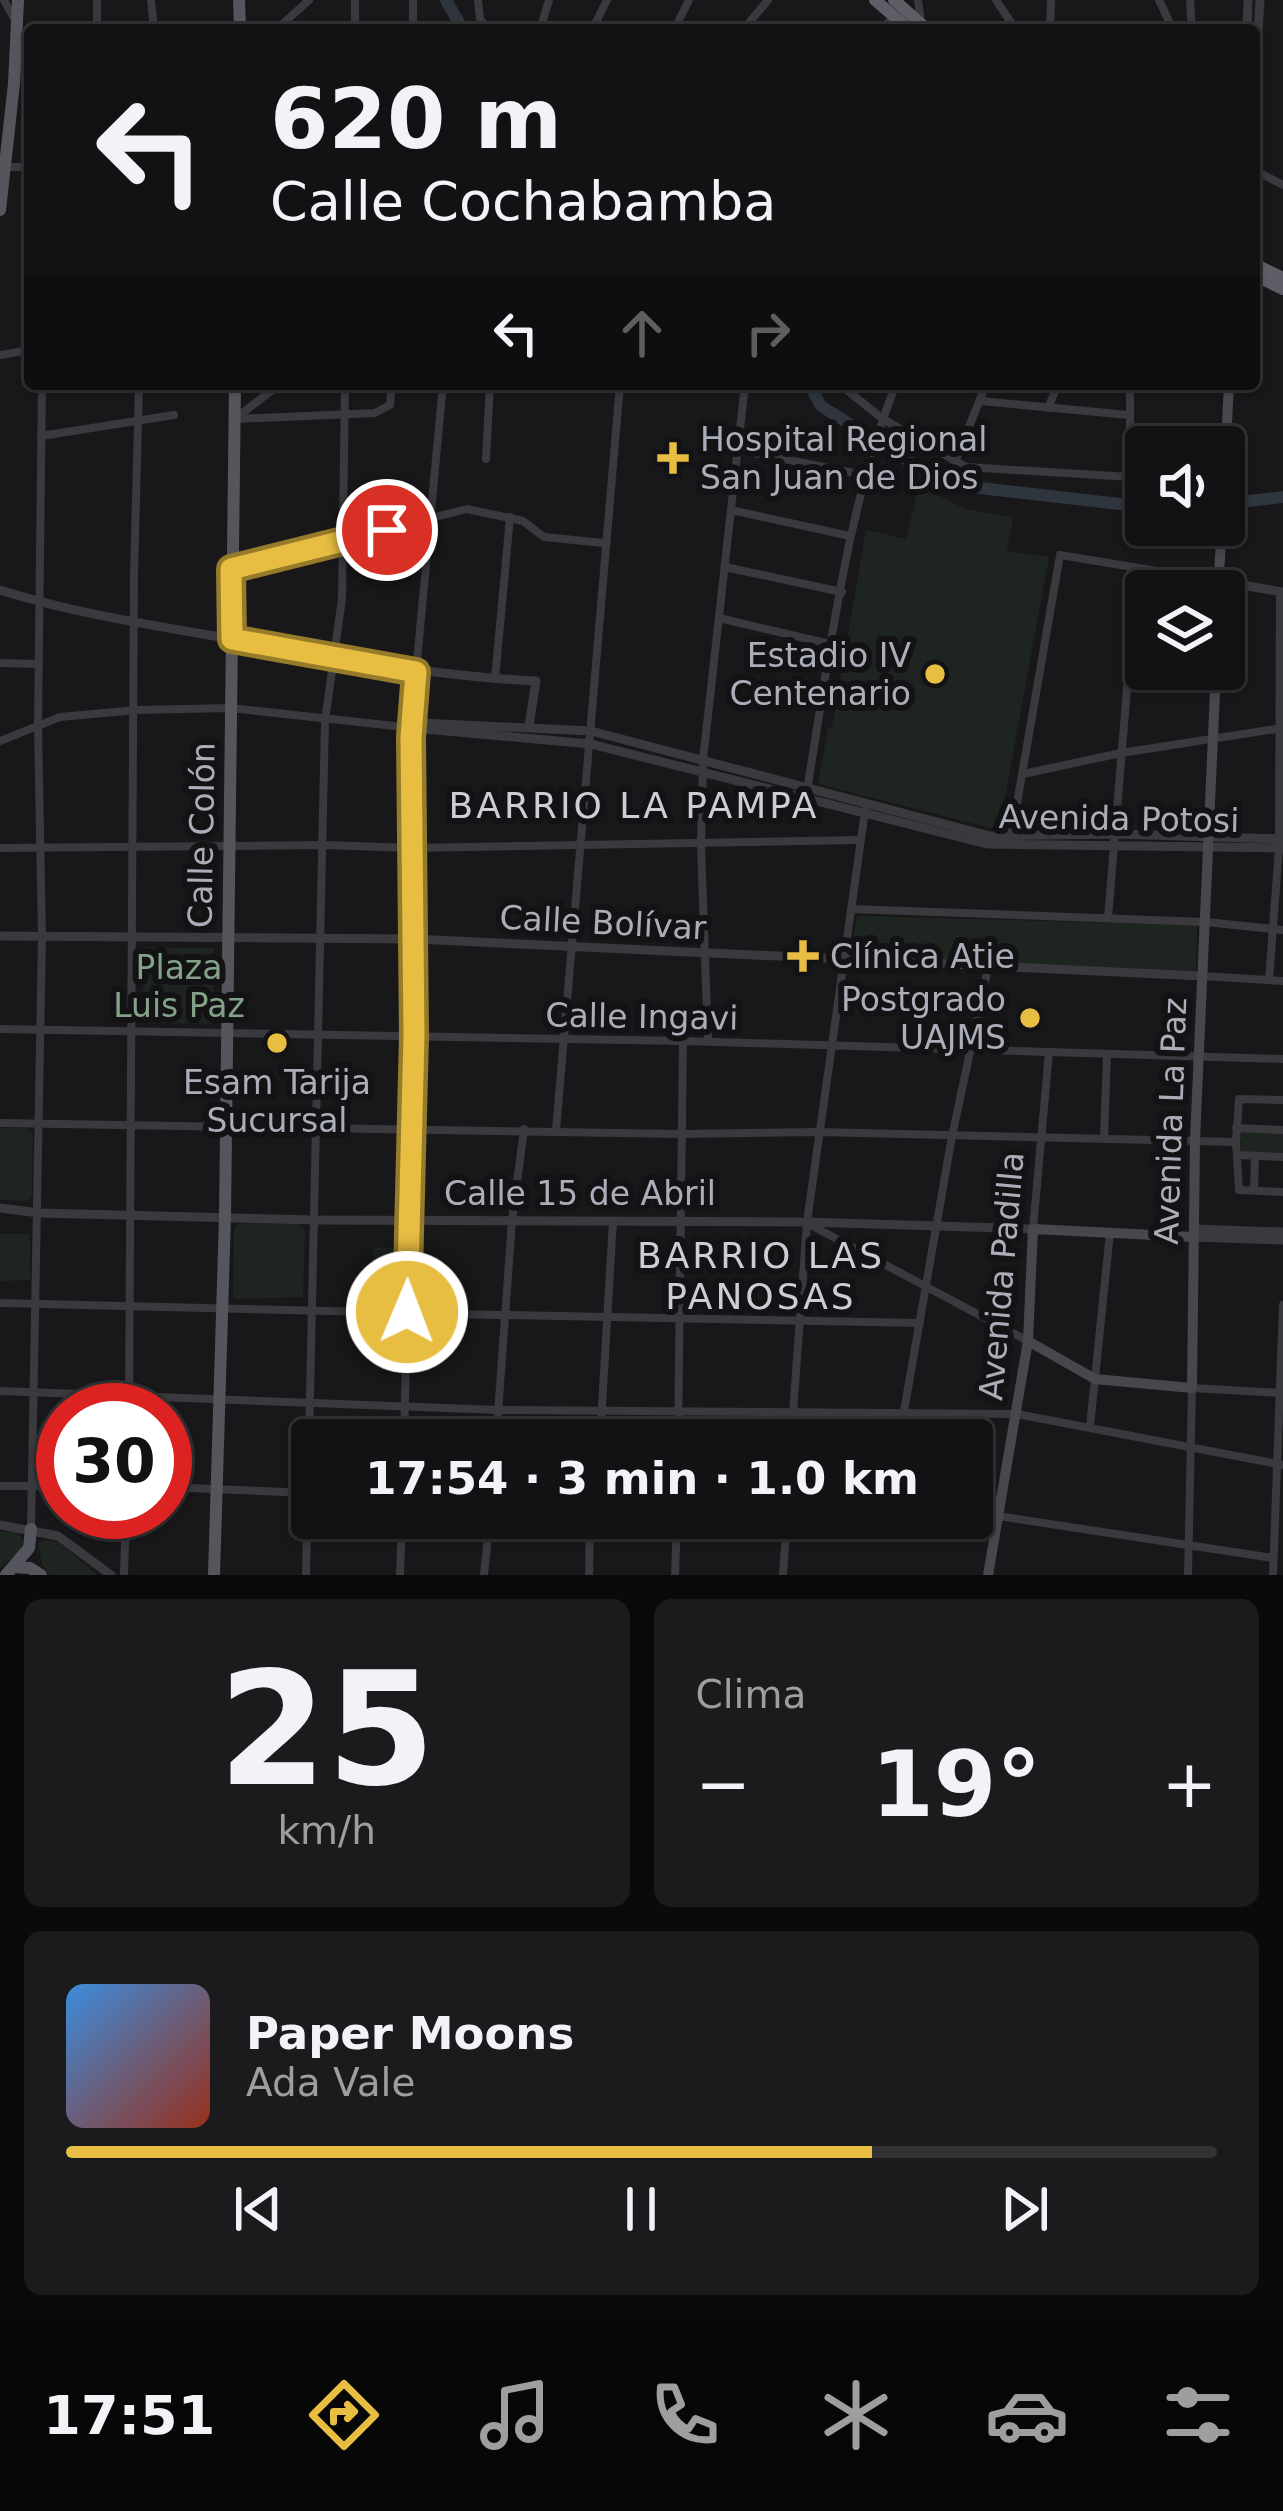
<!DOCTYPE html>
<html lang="es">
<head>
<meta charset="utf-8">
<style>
  body { margin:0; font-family:"DejaVu Sans",sans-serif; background:#1b1b1d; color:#f1f3f6; height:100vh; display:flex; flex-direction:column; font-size:45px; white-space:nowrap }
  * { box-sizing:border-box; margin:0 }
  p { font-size:39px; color:#9c9ea0 }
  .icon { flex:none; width:66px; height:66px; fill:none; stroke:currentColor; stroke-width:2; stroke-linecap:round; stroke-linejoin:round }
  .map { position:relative; height:1575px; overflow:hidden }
  .panel { display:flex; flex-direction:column; gap:24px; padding:24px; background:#0a0a0b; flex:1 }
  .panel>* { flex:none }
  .top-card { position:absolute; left:24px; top:24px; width:1236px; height:366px; border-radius:12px; box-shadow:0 3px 9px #0004,0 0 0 3px #313234; background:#121214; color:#f1f3f6; overflow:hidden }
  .tools { position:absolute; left:1125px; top:426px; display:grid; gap:24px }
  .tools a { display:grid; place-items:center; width:120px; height:120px; border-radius:12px; background:#121214; box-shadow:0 3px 9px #0004,0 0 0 3px #313234; font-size:60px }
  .speed { position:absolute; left:36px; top:1383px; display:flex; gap:24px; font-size:60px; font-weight:700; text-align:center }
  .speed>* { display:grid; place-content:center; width:156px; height:156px; border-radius:50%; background:#121214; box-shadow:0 3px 9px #0004,0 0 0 3px #313234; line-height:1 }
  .speed .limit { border:18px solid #d22; background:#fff; color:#111 }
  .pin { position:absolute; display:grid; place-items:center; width:102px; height:102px; color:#fff; margin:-51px; border:6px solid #fff; border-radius:50%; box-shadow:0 3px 12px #0007 }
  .me { position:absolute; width:132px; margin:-66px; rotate:1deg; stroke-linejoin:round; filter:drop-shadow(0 0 9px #0008) }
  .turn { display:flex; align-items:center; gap:42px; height:252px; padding:0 48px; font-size:54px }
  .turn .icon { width:156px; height:156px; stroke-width:2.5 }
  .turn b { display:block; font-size:84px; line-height:102px }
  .lanes { display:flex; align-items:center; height:114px; padding:0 48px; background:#0003; justify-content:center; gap:60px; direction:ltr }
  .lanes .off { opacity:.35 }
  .big { font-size:90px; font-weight:800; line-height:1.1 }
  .panel .tile { flex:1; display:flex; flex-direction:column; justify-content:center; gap:18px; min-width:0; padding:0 42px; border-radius:18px; background:#1b1b1d }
  .panel .dial { align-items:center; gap:0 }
  .dial b { font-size:156px; line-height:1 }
  .song { display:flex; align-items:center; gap:36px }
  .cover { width:144px; height:144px; border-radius:18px; background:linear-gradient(135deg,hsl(210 70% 55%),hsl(10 70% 35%)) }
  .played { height:12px; border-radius:6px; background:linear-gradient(90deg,#e7bd42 70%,#313234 70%) }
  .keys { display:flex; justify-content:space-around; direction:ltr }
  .heat { display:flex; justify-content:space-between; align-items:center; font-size:66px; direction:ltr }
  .panel .tiles { flex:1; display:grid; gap:24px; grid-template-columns:1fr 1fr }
  .tile:last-child { grid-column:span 2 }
  .trip { position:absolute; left:291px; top:1419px; width:702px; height:120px; border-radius:12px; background:#121214; box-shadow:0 3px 9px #0004,0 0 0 3px #313234; font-weight:800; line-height:120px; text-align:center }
  .dock { display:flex; height:192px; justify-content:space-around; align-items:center; background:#070708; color:#9c9ea0 }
  .dock .icon { width:84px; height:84px }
  .dock .active { color:#e7bd42 }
  .dock b { font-size:54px; color:#f1f3f6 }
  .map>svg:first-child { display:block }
</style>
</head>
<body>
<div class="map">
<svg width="1283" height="1575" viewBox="0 0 1283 1575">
  <rect width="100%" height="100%" fill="#18181a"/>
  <g fill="#1e241f">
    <path d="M919 485 965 509 1013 517 1007 551 1049 557 1000 825 994 829 818 784 828 727H832L866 530 906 539Z"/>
    <path d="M857 916 1197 925 1196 971 850 956Z"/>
    <path d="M144 947 214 948 212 1024 143 1023Z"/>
    <path d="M0 1128H27L33 1133 32 1196 27 1201 0 1200Z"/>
    <path d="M1240 1132 1283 1133V1154L1242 1152Z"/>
    <path d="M238 1223 299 1224 305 1230 303 1297 236 1299 233 1295 234 1230Z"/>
    <path d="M0 1234H30V1280L0 1281Z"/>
    <path d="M373 1247 393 1248 392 1278H372Z"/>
    <path d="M0 1532H16L23 1540 20 1552 0 1568Z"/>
    <path d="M44 1540 58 1542 98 1575H50L42 1564 38 1543Z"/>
  </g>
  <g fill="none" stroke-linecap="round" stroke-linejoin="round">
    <g stroke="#2e353d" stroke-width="12">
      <path d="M446 0 463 30"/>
      <path d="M809 384 821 406 945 484 1146 507"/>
      <path d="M1224 504 1283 497"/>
    </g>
    <g stroke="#39393e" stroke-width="8">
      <path d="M4 0 16 22"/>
      <path d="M151 0 154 30"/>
      <path d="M478 0 480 19 489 30"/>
      <path d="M918 0 921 23"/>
      <path d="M996 0 1016 30"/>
      <path d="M1159 0 1173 30"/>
      <path d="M1190 0 1192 30"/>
      <path d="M97 30V0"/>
      <path d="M276 30 309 0"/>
      <path d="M355 30V0"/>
      <path d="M413 30V0"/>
      <path d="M540 30 549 0"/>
      <path d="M592 30 607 0"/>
      <path d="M674 30 689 0"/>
      <path d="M743 30 768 0"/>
      <path d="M881 30 894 16"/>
      <path d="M1050 30 1051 0"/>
      <path d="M2 167H30"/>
      <path d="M1254 170 1283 185"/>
      <path d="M0 355 30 350"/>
      <path d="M839 384 883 419 966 467 1146 478"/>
      <path d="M1130 384V479"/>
      <path d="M980 401 1129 415"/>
      <path d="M1048 408 1058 384"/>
      <path d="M236 418 280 384"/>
      <path d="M235 419 375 413 390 405 392 384"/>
      <path d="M41 436 174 415"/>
      <path d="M738 450 864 475"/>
      <path d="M486 459 490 384"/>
      <path d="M955 462 986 384"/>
      <path d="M731 510 850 536"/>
      <path d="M725 567 842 592"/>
      <path d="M233 569 467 509 523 521 544 537 604 543"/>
      <path d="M719 618 830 644"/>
      <path d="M0 663 39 664"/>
      <path d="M416 672 443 384"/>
      <path d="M495 679 510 517"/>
      <path d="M0 741 60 717 136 710 230 708 413 728 414 1036 404 1440"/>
      <path d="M1023 774 1121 753 1282 728"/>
      <path d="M807 790C830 653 845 514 896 384"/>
      <path d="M1011 838 1060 555 1218 581"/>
      <path d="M0 848 325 845 412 848 859 840"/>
      <path d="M851 909 1206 922 1283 930"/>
      <path d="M1108 918 1137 568"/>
      <path d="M1202 976 1283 981"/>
      <path d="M1269 980 1279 848 1280 591"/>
      <path d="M0 1029 683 1041 1283 1059"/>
      <path d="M708 1041 701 846 703 760 745 384"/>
      <path d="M1283 1100 1239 1099 1236 1142 1239 1190 1283 1192"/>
      <path d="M0 1123 681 1134 818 1132 1236 1142"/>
      <path d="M1236 1128 1283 1130"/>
      <path d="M556 1130 620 384"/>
      <path d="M1104 1139 1107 1054"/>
      <path d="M1237 1155 1283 1157"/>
      <path d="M1254 1190 1255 1156"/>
      <path d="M807 1223 1028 1341"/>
      <path d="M1033 1229 1049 1052"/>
      <path d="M0 1303C307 1310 613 1319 920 1323"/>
      <path d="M0 1391 498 1410 1017 1414 1283 1465"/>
      <path d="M129 1410 134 575 139 384"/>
      <path d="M1090 1427 1110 1232"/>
      <path d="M496 1440 512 1221 524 1129"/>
      <path d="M600 1440 613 1221"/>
      <path d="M678 1440 683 1041"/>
      <path d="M791 1440 807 1222 865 811"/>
      <path d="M899 1440 952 1136 988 968"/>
      <path d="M0 1486H63"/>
      <path d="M165 1487 311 1493"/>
      <path d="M972 1512 1273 1558"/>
      <path d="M31 1529 42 937 38 726 42 384"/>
      <path d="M124 1575 126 1512"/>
      <path d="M306 1575 325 721 342 599 345 384"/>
      <path d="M400 1575 402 1518"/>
      <path d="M484 1575 490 1518"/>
      <path d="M589 1575 590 1518"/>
      <path d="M675 1575 677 1518"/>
      <path d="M783 1575 787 1518"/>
      <path d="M1188 1575 1192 1388 1283 1393"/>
      <path d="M1273 1575 1283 1305"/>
    </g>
    <g stroke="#39393e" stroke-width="9">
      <path d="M1247 30 1248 0"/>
      <path d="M1254 101 1260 0"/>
      <path d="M1218 581 1283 592"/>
      <path d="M0 590C73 613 150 625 226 638 329 656 431 676 536 681L529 726"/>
      <path d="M413 728 421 723 591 731 990 836 1116 834 1283 839"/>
      <path d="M413 728 591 744 987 844 1283 848"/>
      <path d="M413 728 416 672"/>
      <path d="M0 936 414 939 1202 976"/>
      <path d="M0 1208 39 1213 315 1220 801 1222"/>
      <path d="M807 1222 1033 1229"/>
      <path d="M1194 1229 1283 1232"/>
      <path d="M1193 1237 1283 1240"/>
      <path d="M0 1525 58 1536 111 1575"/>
    </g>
    <g stroke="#47484e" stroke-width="10">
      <path d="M1224 482 1229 384"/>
      <path d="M1218 591 1222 525"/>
      <path d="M1028 1341 1095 1379 1192 1388 1195 1140 1216 669"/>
      <path d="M988 1575 1028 1341 1033 1229 1193 1237"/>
    </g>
    <g stroke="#55565d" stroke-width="12">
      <path d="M239 0 240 30"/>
      <path d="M0 210 14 84 18 0"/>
      <path d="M14 1567 30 1568 41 1575"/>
      <path d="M6 1575 29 1548 31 1529"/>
      <path d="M214 1575 225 1216 235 384"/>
    </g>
    <g stroke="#5d5e66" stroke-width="12">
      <path d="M875 0 910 30"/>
      <path d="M894 0 928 30"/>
      <path d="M1254 264 1283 278"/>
      <path d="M1254 275 1283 289"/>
    </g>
  </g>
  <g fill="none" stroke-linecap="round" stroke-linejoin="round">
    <defs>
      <path id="route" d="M387 530 231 569 232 639 416 672 411 737 414 1036 407 1312"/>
    </defs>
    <use href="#route" stroke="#967b2b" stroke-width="30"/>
    <use href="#route" stroke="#e7bd42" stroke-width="21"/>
  </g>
  <g fill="#e7bd42" stroke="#131315" stroke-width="4.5">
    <path d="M667 440h12v12h12v12h-12v12h-12v-12h-12v-12h12z"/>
    <circle cx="935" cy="674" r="12"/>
    <path d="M797 938h12v12h12v12h-12v12h-12v-12h-12v-12h12z"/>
    <circle cx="1030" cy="1018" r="12"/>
    <circle cx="277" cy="1043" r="12"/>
  </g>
  <g text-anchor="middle" stroke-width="12" stroke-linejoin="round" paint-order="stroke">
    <g font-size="33" fill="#abaeb9" stroke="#131315" text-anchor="start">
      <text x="700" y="451">Hospital Regional<tspan x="700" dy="38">San Juan de Dios</tspan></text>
      <text x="911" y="667" text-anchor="end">Estadio IV<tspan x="911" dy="38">Centenario</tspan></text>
      <text x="830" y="968">Clínica Atie</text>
      <text x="1006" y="1011" text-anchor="end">Postgrado<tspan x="1006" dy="38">UAJMS</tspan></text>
      <text x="277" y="1094" text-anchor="middle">Esam Tarija<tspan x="277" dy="38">Sucursal</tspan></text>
    </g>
    <g font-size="33" fill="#abaeb9" stroke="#131315">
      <text transform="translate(1119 818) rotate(1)" y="12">Avenida Potosi</text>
      <text transform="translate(201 835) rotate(-89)" y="12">Calle Colón</text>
      <text transform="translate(603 922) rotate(3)" y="12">Calle Bolívar</text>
      <text transform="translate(642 1016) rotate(1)" y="12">Calle Ingavi</text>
      <text transform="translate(1170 1121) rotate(-88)" y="12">Avenida La Paz</text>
      <text x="580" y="1205">Calle 15 de Abril</text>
      <text transform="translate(1001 1276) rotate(-85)" y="12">Avenida Padilla</text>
    </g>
    <g font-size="33" fill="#83a287" stroke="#131315">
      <text x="179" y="979">Plaza<tspan x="179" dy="38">Luis Paz</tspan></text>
    </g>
    <g font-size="36" letter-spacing="3" fill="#cccdd5" stroke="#131315">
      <text x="634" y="818">BARRIO LA PAMPA</text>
      <text x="761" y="1268">BARRIO LAS<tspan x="761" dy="41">PANOSAS</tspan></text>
    </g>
  </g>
</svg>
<div class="tools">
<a><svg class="icon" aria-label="sound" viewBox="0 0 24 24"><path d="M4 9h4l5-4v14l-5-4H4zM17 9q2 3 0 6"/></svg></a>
<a><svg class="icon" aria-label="layers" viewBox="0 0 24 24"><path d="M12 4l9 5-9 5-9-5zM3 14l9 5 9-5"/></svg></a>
</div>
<div class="speed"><div class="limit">30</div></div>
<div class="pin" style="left:387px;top:530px;background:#d93025"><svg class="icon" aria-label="arrive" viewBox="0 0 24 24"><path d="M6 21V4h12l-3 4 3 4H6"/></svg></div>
<svg class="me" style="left:407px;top:1312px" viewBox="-20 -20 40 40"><circle r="17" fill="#e7bd42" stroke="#fff" stroke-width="3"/><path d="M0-11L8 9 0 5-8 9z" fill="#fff"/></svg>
<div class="trip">17:54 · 3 min · 1.0 km</div>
<div class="top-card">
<div class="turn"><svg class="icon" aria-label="left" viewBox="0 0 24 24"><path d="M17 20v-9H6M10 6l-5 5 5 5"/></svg><div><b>620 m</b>Calle Cochabamba</div></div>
<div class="lanes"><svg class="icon" aria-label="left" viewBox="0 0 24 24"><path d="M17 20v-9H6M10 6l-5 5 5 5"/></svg><svg class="icon off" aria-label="ahead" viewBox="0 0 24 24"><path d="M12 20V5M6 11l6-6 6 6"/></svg><svg class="icon off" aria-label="right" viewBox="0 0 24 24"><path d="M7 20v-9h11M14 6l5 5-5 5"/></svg></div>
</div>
</div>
<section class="panel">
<div class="tiles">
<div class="tile dial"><b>25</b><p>km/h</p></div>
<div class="tile"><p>Clima</p>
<div class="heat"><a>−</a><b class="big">19°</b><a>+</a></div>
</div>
<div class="tile">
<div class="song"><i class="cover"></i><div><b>Paper Moons</b><p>Ada Vale</p></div></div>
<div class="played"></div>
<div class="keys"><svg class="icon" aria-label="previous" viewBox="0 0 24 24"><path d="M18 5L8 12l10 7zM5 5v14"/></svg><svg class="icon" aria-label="pause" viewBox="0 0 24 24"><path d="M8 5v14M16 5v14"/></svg><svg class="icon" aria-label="next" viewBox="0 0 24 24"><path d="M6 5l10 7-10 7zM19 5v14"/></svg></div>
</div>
</div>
</section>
<nav class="dock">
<b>17:51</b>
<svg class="icon active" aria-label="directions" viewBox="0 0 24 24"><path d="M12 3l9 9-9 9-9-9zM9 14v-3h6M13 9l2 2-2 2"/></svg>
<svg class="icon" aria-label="music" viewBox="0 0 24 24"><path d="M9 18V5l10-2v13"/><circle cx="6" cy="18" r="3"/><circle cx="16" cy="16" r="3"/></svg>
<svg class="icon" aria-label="phone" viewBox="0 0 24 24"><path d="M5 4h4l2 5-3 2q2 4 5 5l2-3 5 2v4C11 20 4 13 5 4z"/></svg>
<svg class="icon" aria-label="climate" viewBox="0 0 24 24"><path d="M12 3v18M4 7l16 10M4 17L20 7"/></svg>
<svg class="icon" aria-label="car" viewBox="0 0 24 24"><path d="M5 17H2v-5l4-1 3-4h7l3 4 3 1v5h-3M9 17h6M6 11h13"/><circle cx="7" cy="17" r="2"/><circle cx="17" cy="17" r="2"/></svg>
<svg class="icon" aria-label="filters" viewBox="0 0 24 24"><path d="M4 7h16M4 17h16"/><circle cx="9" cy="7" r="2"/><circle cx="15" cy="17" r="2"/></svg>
</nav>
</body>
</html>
